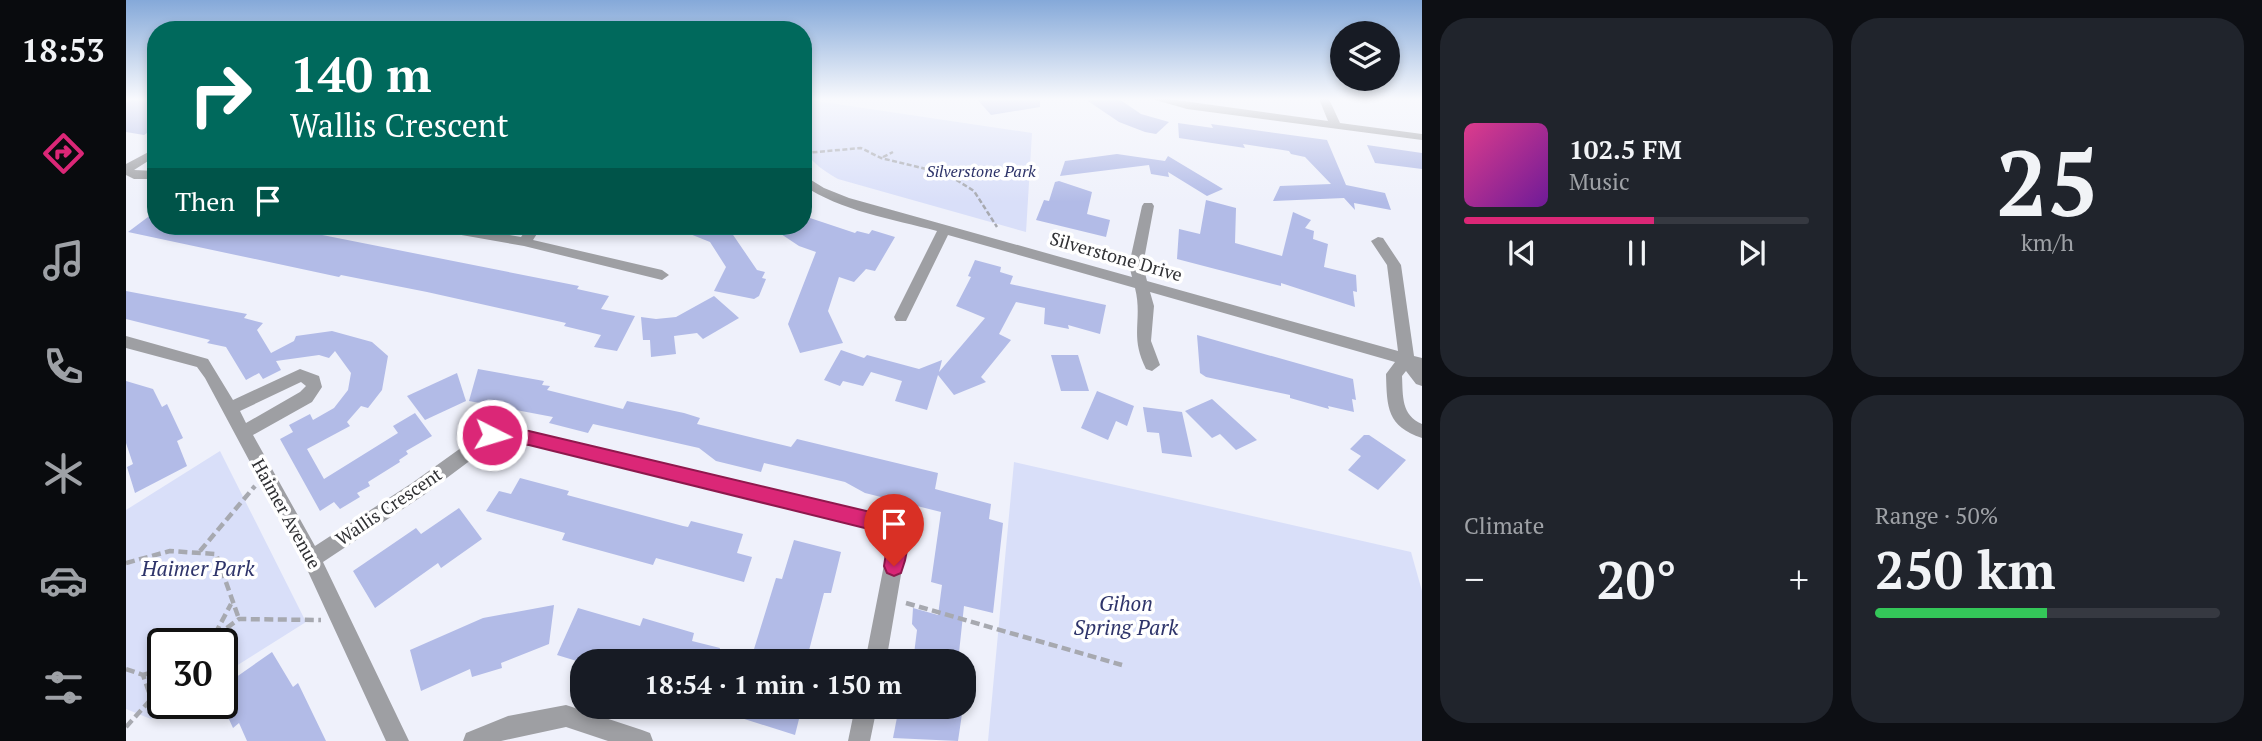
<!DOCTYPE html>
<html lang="en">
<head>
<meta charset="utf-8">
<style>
  body { margin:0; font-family:"PT Serif",serif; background:#20242c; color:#f1f3f6; height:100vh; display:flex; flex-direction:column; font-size:26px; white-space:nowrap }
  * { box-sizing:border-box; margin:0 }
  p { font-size:23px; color:#9ea1a6 }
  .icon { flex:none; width:38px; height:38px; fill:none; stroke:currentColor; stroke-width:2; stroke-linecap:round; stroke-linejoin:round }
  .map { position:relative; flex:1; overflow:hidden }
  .drawer { display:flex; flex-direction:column; gap:18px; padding:18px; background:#0d0f14; width:840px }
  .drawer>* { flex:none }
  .banner { position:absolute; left:21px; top:21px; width:665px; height:214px; border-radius:28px; box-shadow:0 4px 10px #0003; background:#00695c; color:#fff; overflow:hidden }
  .tools { position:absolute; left:1204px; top:21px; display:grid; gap:14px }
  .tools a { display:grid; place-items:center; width:70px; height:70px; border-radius:50%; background:#171b24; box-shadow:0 4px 10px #0003; font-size:35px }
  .speed { position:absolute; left:21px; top:628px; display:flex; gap:14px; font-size:35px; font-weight:700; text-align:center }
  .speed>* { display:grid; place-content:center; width:91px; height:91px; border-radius:50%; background:#171b24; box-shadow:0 4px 10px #0003; line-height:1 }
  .speed .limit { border:4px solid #111; border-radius:10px; background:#fff; color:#111 }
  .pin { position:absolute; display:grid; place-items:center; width:60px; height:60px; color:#fff; margin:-72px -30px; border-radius:50% 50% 50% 0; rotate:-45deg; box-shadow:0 0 7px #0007 }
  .pin .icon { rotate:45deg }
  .me { position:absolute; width:77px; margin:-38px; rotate:95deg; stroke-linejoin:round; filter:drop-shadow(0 0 5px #0008) }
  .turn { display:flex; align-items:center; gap:24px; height:147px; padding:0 28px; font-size:32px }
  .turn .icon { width:91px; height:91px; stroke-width:2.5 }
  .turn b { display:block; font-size:49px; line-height:60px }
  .then { display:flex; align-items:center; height:66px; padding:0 28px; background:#0003; gap:14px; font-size:26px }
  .big { font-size:52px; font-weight:700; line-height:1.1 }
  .drawer .tile { flex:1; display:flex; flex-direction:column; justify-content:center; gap:10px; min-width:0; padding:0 24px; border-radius:28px; background:#20242c }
  .drawer .dial { align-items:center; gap:0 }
  .dial b { font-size:91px; line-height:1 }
  .song { display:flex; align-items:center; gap:21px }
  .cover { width:84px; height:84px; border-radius:10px; background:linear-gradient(135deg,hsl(330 70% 55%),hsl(280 70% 35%)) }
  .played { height:7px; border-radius:4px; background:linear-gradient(90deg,#db2777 55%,#363941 55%) }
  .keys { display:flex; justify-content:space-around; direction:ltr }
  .heat { display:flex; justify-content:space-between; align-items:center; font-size:38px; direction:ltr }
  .charge { height:10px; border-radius:5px; background:linear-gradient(90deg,#34c759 50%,#363941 0) }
  .drawer .tiles { flex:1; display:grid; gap:18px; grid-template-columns:repeat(2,1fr) }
  .trip { position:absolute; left:444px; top:649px; width:406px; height:70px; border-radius:28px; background:#171b24; box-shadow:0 4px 10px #0003; font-weight:700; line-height:70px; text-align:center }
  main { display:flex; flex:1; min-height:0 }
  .tabs { display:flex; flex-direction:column; width:126px; justify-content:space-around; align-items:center; background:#090b0e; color:#9ea1a6 }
  .tabs .icon { width:49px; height:49px }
  .tabs .selected { color:#db2777 }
  .tabs b { font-size:32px; color:#f1f3f6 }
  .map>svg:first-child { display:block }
</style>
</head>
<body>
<main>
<nav class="tabs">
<b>18:53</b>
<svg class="icon selected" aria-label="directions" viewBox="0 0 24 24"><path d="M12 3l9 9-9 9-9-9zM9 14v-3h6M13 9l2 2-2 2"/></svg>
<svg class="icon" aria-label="music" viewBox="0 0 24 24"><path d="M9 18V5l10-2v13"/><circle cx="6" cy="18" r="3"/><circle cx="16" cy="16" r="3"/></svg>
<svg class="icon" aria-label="phone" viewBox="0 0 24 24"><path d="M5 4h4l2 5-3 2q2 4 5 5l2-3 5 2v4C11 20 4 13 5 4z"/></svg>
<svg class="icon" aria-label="climate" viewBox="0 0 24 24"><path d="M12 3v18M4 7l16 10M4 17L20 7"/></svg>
<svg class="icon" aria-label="car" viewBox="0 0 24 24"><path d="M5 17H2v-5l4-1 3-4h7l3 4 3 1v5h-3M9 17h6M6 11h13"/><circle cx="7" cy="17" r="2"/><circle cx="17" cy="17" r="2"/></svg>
<svg class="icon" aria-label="filters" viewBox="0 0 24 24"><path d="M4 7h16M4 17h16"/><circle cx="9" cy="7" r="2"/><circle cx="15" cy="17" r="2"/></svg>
</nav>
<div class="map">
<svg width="1296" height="741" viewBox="0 0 1296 741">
  <rect width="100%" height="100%" fill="#eff1fb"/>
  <g fill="#d9dff9">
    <path d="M677 99 906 133 900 232 712 179C669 155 677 143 677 99Z"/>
    <path d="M94 451 180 622 96 675V644H37V704H50L25 719 0 709V510Z"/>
    <path d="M888 462 1285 552 1296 591V741H862Z"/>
  </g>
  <g fill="#b2bbe7">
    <path d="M7 99H30V127L18 135 0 132V103Z"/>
    <path d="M851 99H914V107L865 115Z"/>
    <path d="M959 99H993L1015 114 1043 122 1030 134 1019 132 993 122Z"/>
    <path d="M1052 123 1087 128 1085 124 1201 140 1220 185 1259 193 1265 210 1228 203 1229 210 1218 198 1147 201 1154 186 1205 184 1179 157 1165 154 1163 151 1117 144 1119 148 1053 138Z"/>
    <path d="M1241 145 1296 153V169L1249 163Z"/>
    <path d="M991 154 1039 161 1042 156 1097 189 1081 196 1042 172 1043 177 1025 174 1023 165 934 176 939 161Z"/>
    <path d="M933 181 966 192 961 214 984 220 980 237 910 220 918 200 923 201 929 182Z"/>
    <path d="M1080 200 1110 208 1109 243 1156 256 1167 212 1185 220 1179 228 1188 231 1187 239 1202 244 1198 267 1230 275 1231 292 1227 291 1229 307 1155 283V286L1051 259 1053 229 1074 234Z"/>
    <path d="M30 211V226H151L453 286 451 289 483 296 475 309 509 316 491 351 468 347 475 335 438 326 440 323 301 292 215 275 213 277 2 232Z"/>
    <path d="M684 218 729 233 731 231 743 234 746 230 769 237 749 271 740 269 728 282 713 277 702 311 717 343 674 353 662 324 690 252 673 246 643 226H678Z"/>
    <path d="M544 226H601L631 270 639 272 636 278 640 279 633 296 628 299 588 291 600 267 584 242Z"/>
    <path d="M849 260 875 267 874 272 887 276 884 284 980 305 974 334 942 325 943 329 918 324 919 308 890 302 873 334 885 340 855 377 860 382 828 395 812 375 801 410 769 401 776 381 745 372 737 386 717 381 714 386 698 380 715 350 738 358 741 355 793 369 816 360 813 372 859 318 830 306 845 277 842 276Z"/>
    <path d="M0 291 121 314 118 318 137 323 131 330 145 353 168 341 170 336 206 331 246 342 262 356 256 390 242 408 235 406 221 422 224 426 181 449 198 479 272 433 267 426 289 413 306 436 280 451 282 454 273 460 274 462 242 482 244 486 231 493 234 497 214 509 208 502 194 511 154 439 167 432 163 425 184 414 187 420 208 408 222 390 225 373 209 351 203 358 193 355 150 361 155 370 137 379 133 373 120 380 100 347 81 343 84 340 0 319Z"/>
    <path d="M588 296 613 318 577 339 571 333 548 336 550 354 525 357 524 340H517L515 317 530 319 550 317Z"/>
    <path d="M1071 335 1227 379 1230 400 1226 399 1228 412 1202 406 1203 409 1164 398V395L1080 377 1074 373Z"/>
    <path d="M925 355H952L963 391H935Z"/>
    <path d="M352 369 418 381 416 385 424 386 421 390 497 409 501 401 558 413 574 418 571 424 665 447 671 439 812 473 809 489 865 504 863 519 877 523 867 613 838 606 832 662H787L791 630 786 624 787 608 812 615 816 585 805 582 815 512 739 493 719 482 686 474 638 463 635 472 590 461 573 448 542 441 467 424 462 433 423 423 427 417 343 401Z"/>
    <path d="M331 373 340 401 299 420 281 396Z"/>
    <path d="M0 381 27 389 36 407 41 404 57 438 51 441 61 466 9 493 1 467 7 464 0 443Z"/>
    <path d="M971 391 1008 406 1001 426 990 421 982 440 955 428Z"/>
    <path d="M1086 399 1131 440 1110 450 1094 434 1086 438 1059 411Z"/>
    <path d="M1017 407 1056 412 1066 457 1036 453 1033 433 1021 432Z"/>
    <path d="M1238 435H1243L1280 460 1252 490 1222 470 1235 456 1224 449Z"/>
    <path d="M394 478 443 491 441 495 557 526 562 527 565 521 617 534 611 553 626 557 618 582 530 558 527 565 476 551 436 540 439 533 360 511 373 491 385 494Z"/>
    <path d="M333 508 356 539 315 568 312 563 249 608 227 571 290 528 295 534Z"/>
    <path d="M668 540 715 552 705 593H698L680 662H624L650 578 656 579Z"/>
    <path d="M428 605 423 644 375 663 376 668 346 677 344 669 295 691 284 650 357 618Z"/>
    <path d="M452 608 514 626 517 618 568 633 566 641 594 648 591 662H454L431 655Z"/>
    <path d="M146 652 167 687 172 683 200 741H121L113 723 107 728 96 704V687Z"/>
    <path d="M590 707H676L669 735 590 710Z"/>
    <path d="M773 707H837L832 741 767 738Z"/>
  </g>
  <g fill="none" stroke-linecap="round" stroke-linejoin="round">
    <g stroke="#a7a9b0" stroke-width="2.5" stroke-dasharray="5 2.5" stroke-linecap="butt">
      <path d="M679 153 735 148 755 158 821 174 848 191 871 227"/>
      <path d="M757 157 767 152"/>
    </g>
    <g stroke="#a7a9b0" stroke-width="4.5" stroke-dasharray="9 4.5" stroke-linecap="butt">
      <path d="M74 551 129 486"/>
      <path d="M0 563 44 551 90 554 113 619"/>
      <path d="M780 603 996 665"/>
      <path d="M89 634 105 604"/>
      <path d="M79 644 113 619 195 620"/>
      <path d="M0 669 17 675 25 698"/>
      <path d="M17 675 37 669"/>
      <path d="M0 727 37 686"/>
    </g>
    <g fill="#9e9fa3" fill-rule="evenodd">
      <path d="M1026 99H1043L1202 121 1193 99H1203L1214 123 1296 134V140L1061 109Z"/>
      <path d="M30 148V156L8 170 30 171V179H8L0 175V164Z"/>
      <path d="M677 175 698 188 723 198 1006 277 1003 265 1016 206 1018 203H1026L1028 206 1017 265 1021 281 1272 351 1261 265 1245 241 1252 237 1257 238 1275 265 1288 356 1296 358V386L1290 384 1280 371 1276 376C1277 396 1275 415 1296 424V438C1261 426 1261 408 1260 374L1269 362 1024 292 1028 306 1025 341 1034 365 1026 371 1020 369C1003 336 1017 320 1009 288L822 235 780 321H770L768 317 811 231C767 219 714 211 677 185Z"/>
      <path d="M300 226H330L395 237 403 226H416L407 240 536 270 543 275 536 280 398 246 307 230Z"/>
      <path d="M0 336 82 359 107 400 174 369 193 376 196 387 186 402 127 435 189 546 286 483 360 430 366 428 403 431 781 522 783 528 760 662H739L764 534 403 445 369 442 298 495 197 562 283 741H260L179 565 79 378 71 367 0 348ZM175 382 180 386 174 392 120 423 114 411Z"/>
      <path d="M440 705 516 730 524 733 527 741H482L440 727 375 741H337L340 733 382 716Z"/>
      <path d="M729 707H751L744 741H722Z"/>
    </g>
  </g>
  <linearGradient id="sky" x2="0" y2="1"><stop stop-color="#85a9d9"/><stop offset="0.49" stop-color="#f8f9fd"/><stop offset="1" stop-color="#f8f9fd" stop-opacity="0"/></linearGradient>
  <rect width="1296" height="202" fill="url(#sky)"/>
  <path fill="#db2777" stroke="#8e194d" stroke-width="2" d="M366 428 403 431 774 519 780 522C786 534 780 560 775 573L768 576 761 573 758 566 763 534 403 445 366 442 357 435Z"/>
  <g text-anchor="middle" stroke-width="7" stroke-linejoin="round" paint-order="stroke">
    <g font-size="16" font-style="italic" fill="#2e346a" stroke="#fff">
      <text x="855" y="177">Silverstone Park</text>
    </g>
    <g font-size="18" fill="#303134" stroke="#fff">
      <text transform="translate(990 257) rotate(16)" y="6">Silverstone Drive</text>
      <text transform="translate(263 507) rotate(-34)" y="6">Wallis Crescent</text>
      <text transform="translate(160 514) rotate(61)" y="6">Haimer Avenue</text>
    </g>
    <g font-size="21" font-style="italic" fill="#2e346a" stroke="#fff">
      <text x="72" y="576">Haimer Park</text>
      <text x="1000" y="611">Gihon<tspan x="1000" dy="24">Spring Park</tspan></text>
    </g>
  </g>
</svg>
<div class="tools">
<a><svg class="icon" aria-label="layers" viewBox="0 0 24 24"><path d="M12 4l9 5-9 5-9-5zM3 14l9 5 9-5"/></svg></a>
</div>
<div class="speed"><div class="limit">30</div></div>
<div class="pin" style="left:768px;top:566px;background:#d93025"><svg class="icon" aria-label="arrive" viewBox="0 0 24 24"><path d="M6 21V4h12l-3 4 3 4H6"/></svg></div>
<svg class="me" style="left:366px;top:435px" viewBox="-20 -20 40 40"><circle r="17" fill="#db2777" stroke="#fff" stroke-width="3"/><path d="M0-11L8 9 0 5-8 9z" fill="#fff"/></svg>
<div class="trip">18:54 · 1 min · 150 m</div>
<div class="banner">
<div class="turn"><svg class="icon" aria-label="right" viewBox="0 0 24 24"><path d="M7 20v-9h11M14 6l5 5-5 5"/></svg><div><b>140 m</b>Wallis Crescent</div></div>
<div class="then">Then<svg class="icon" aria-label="arrive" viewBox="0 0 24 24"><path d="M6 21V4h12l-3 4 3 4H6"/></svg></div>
</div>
</div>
<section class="drawer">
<div class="tiles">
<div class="tile">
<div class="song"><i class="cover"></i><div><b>102.5 FM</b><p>Music</p></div></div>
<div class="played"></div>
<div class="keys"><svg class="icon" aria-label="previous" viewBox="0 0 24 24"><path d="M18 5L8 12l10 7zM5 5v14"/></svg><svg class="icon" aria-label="pause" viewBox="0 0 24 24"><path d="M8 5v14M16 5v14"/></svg><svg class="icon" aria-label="next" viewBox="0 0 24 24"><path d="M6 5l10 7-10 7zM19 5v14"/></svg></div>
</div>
<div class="tile dial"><b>25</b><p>km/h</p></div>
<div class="tile"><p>Climate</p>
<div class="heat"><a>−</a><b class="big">20°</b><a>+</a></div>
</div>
<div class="tile"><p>Range · 50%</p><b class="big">250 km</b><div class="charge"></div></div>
</div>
</section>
</main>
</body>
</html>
